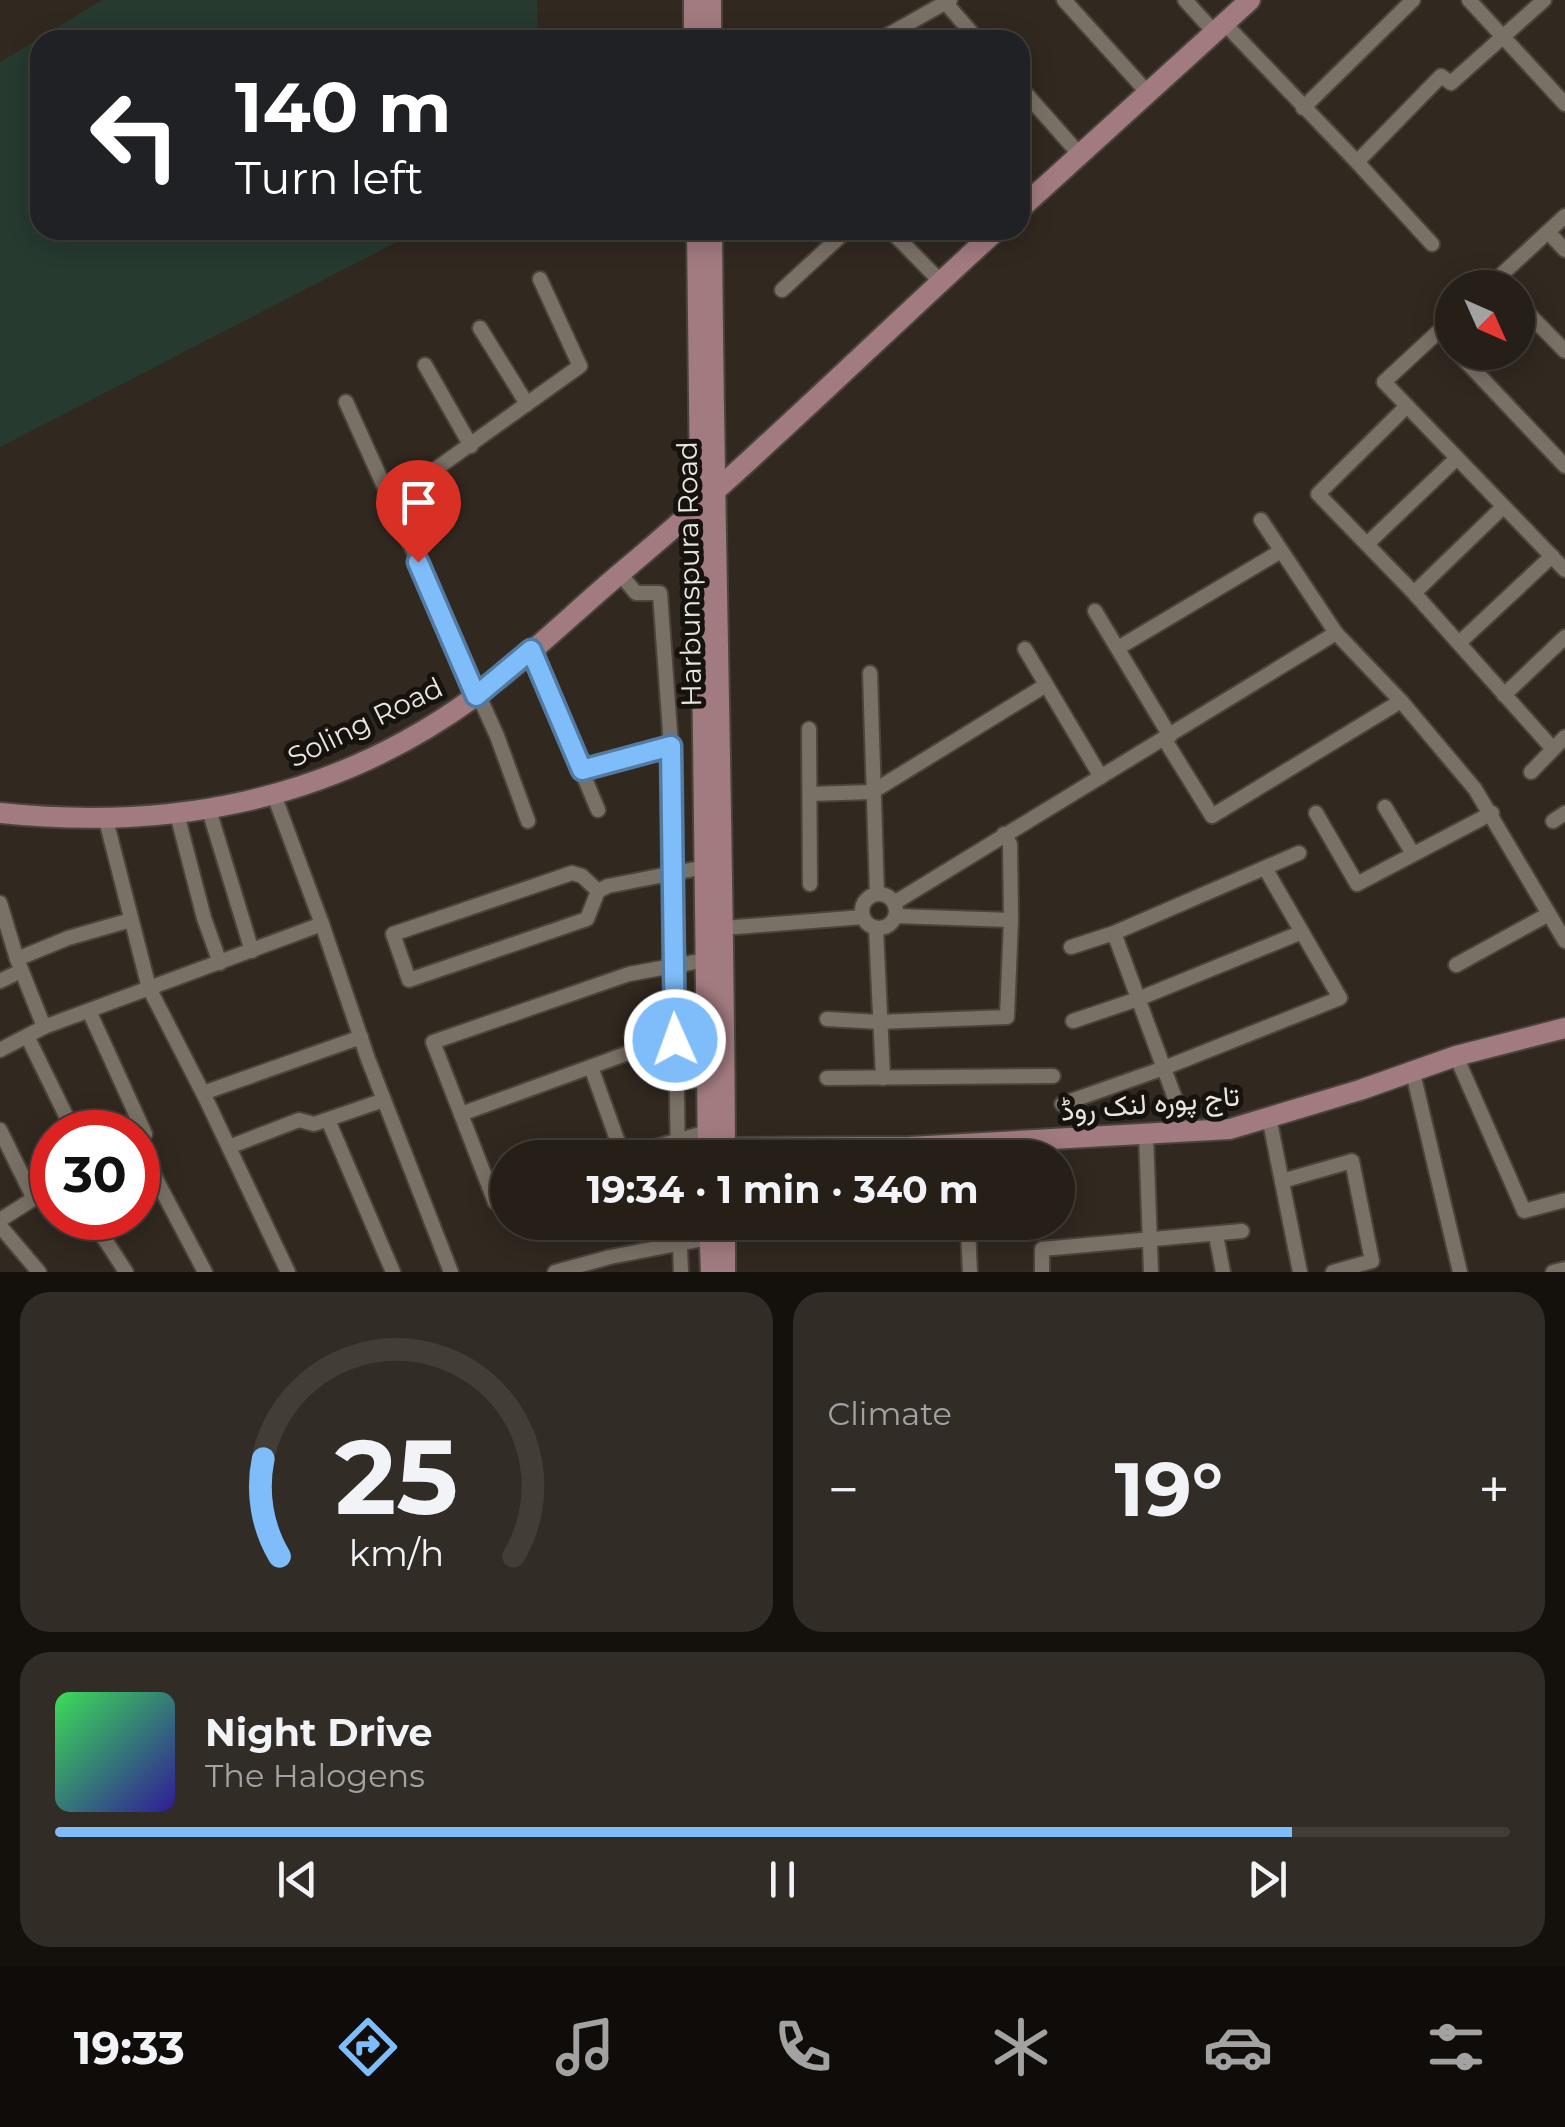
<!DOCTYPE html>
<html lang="en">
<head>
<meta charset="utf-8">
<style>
  body { margin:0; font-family:Montserrat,Vazirmatn,sans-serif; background:#312c25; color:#f1f3f6; height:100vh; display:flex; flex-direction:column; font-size:38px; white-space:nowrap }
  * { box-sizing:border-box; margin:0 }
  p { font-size:32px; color:#a3a2a2 }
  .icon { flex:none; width:55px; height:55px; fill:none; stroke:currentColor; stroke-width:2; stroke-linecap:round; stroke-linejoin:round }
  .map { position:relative; height:1272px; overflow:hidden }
  .sheet { display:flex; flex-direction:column; gap:20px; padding:20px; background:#14110d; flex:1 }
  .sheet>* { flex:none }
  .guide { position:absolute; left:30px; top:30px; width:1000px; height:210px; border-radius:30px; box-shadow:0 5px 25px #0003,0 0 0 2px #423d37; background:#202124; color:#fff; overflow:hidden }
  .needle { width:65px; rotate:135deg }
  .buttons { position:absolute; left:1435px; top:270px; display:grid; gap:20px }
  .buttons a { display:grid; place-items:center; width:100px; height:100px; border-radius:50%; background:#251f18; box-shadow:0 5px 25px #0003,0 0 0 2px #423d37; font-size:50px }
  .speed { position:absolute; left:30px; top:1110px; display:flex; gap:20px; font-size:50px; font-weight:700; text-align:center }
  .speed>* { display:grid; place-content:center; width:130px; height:130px; border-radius:50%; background:#251f18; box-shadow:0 5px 25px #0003,0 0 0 2px #423d37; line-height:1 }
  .speed .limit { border:15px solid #d22; background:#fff; color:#111 }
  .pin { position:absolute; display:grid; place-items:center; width:85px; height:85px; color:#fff; margin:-102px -42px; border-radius:50% 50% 50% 0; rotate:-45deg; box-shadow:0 0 10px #0007 }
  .pin .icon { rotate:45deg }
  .me { position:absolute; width:110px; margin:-55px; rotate:358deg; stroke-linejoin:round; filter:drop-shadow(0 0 8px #0008) }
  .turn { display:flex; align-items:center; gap:35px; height:210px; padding:0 40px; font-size:45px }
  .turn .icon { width:130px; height:130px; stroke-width:2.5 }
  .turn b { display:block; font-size:70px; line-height:85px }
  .big { font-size:75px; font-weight:700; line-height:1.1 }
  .sheet .card { flex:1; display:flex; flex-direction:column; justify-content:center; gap:15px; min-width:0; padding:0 35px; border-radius:30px; background:#312c25 }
  .sheet .dial { align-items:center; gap:0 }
  .dial svg { height:260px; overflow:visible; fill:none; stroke:#423d37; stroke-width:7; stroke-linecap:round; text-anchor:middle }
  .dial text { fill:#f1f3f6; stroke:none }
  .song { display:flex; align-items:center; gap:30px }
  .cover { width:120px; height:120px; border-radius:15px; background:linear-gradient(135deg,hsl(130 70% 55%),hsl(250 70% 35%)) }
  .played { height:10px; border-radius:5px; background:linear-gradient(90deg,#7fbdfa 85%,#423d37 85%) }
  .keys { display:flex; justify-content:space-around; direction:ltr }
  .heat { display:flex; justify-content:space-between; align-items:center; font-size:55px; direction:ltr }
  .sheet .tiles { flex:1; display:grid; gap:20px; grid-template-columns:1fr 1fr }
  .card:last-child { grid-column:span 2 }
  .trip { position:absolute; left:490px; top:1140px; width:585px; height:100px; border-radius:50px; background:#251f18; box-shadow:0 5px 25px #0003,0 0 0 2px #423d37; font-weight:700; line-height:100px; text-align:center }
  .menu { display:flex; height:160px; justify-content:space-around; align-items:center; background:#0f0c0a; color:#a3a2a2 }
  .menu .icon { width:70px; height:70px }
  .menu .selected { color:#7fbdfa }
  .menu b { font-size:45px; color:#f1f3f6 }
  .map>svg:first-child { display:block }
</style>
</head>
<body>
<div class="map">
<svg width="1565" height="1272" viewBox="0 0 1565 1272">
  <rect width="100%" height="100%" fill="#312920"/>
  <path fill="#263a30" d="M102 0H537L538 40H40V230H420L0 447V62Z"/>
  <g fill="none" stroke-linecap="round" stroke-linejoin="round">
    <defs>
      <g id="street">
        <path d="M943 0 978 40"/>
        <path d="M1064 0 1148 93"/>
        <path d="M1185 0 1214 32"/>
        <path d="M1469 0 1565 104"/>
        <path d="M1224 23 1357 162 1441 76 1451 83 1544 0"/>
        <path d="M879 40 950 0"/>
        <path d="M1020 87 1080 155"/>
        <path d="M1303 108 1413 0"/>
        <path d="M1357 162 1432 244"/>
        <path d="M890 230 940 281"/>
        <path d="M1548 232 1565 250"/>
        <path d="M1487 288 1565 216"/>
        <path d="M782 290 847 230"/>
        <path d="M1518 303 1565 351"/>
        <path d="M1452 319 1384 382 1565 570"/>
        <path d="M480 328 527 404"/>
        <path d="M1457 352 1565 466"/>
        <path d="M425 365 471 446"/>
        <path d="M346 402 497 736 528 821"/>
        <path d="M1407 406 1318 494 1414 593 1553 749"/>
        <path d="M391 501 580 366 540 279"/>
        <path d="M1261 520 1336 633 1401 701 1475 789 1565 941"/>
        <path d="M1367 544 1457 458"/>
        <path d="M620 574 636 593H660L671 746 678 1158"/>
        <path d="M1414 593 1503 507"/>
        <path d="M1095 611 1170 736"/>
        <path d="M1459 643 1552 556"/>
        <path d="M1118 648 1281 551"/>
        <path d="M1025 649 1101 777"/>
        <path d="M531 650 598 810"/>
        <path d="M870 673 877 894"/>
        <path d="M1504 695 1565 637"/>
        <path d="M809 729 810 884"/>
        <path d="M1165 740 1212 816 1401 701"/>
        <path d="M583 771 671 746"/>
        <path d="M1531 772 1565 737"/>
        <path d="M810 794 872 792 1046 685"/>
        <path d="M1385 807 1413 854"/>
        <path d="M209 810 252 951"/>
        <path d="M1316 813 1357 884 1492 813"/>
        <path d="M177 814 204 918 220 963"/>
        <path d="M106 820 149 988 205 1097 288 1272"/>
        <path d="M1553 821 1565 813"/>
        <path d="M598 891 582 876 572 873 393 934 409 980 587 919 598 891 608 886 705 867"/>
        <circle cx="879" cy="911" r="17"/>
        <path d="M0 903 17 959 68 938 131 920"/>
        <path d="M894 903 1336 633"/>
        <path d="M896 916 1011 920"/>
        <path d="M322 924 368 1059 451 1272"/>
        <path d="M724 928 863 917"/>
        <path d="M876 928 883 1078"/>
        <path d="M1114 933 1187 1131"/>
        <path d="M1071 947 1114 933 1299 853"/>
        <path d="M17 959 44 1027"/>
        <path d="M1456 965 1547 915"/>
        <path d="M0 981 21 971"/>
        <path d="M89 1011 145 1134 138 1138"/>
        <path d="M827 1019 879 1022 1007 1017 1011 920 1010 844 1004 834"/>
        <path d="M1073 1021 1138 999 1302 932"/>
        <path d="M27 1036 74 1132"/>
        <path d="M0 1050 44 1027 322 924 274 795"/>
        <path d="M1456 1056 1524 1211 1565 1200"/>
        <path d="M591 1067 623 1156"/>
        <path d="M1413 1073 1460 1272"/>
        <path d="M827 1078 1053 1076"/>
        <path d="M676 1081H706"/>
        <path d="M203 1093 361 1037"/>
        <path d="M1062 1104 1164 1068 1340 998 1265 868"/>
        <path d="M461 1114 631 1052 675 1040"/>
        <path d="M1269 1117 1300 1272"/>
        <path d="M328 1120 393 1272"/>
        <path d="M0 1130 34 1199"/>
        <path d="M1146 1134 1151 1272"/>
        <path d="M138 1145 205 1272"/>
        <path d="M229 1147 299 1120 314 1124 384 1100"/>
        <path d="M618 1158 707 1132"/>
        <path d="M1282 1181 1352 1161 1372 1261 1333 1272"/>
        <path d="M508 1197 495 1202 433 1042 629 974 706 960"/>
        <path d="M91 1218 126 1272"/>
        <path d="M0 1220 52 1187"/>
        <path d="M679 1222 681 1272"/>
        <path d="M0 1226 39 1272"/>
        <path d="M968 1230 970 1272"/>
        <path d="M1216 1235 1223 1272"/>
        <path d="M555 1272 610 1257 709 1238"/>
        <path d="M1042 1272V1249L1242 1231"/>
        <path d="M1553 1272 1565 1269"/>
      </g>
      <g id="secondary">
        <path d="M694 0V40"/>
        <path d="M711 0V40"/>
        <path d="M1020 209 1250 0"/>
        <path d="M697 230 708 1158"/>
        <path d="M712 230C714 539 724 848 725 1158"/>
        <path d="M0 813C171 831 331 801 473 698 526 660 573 613 623 571 752 463 872 344 997 230"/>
        <path d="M725 1148 910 1147 1230 1129 1360 1090 1456 1056 1565 1028"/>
        <path d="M709 1222 711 1272"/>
        <path d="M725 1222V1272"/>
      </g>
    </defs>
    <use href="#street" stroke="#4b443d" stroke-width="18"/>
    <use href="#secondary" stroke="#4b443d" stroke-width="24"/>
    <use href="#street" stroke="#7a7166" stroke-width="14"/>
    <use href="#secondary" stroke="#a27b80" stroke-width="20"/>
  </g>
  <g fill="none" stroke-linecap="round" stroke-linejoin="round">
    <defs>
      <path id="route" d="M418 562 476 696 531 650 582 770 671 746 675 1040"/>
    </defs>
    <use href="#route" stroke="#537ba2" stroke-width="25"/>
    <use href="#route" stroke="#7fbdfa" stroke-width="18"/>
  </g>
  <g text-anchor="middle" stroke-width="10" stroke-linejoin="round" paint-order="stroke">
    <g font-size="28" fill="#ebe5e0" stroke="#16120e">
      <text transform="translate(689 574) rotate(-91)" y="10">Harbunspura Road</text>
      <text transform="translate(365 722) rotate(-26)" y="10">Soling Road</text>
      <text transform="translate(1150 1103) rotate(-5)" y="10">تاج پورہ لنک روڈ</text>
    </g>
  </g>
</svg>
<div class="buttons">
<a><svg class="needle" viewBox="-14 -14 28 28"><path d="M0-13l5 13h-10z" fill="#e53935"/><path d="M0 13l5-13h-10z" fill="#a3a2a2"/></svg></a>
</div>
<div class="speed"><div class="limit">30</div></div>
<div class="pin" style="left:418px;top:562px;background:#d93025"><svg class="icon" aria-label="arrive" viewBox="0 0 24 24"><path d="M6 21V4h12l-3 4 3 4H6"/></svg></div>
<svg class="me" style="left:675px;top:1040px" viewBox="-20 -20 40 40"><circle r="17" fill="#7fbdfa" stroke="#fff" stroke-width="3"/><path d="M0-11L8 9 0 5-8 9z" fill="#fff"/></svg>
<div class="trip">19:34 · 1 min · 340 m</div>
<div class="guide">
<div class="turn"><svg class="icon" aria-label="left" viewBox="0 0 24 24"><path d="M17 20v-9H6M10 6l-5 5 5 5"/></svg><div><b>140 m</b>Turn left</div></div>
</div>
</div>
<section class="sheet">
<div class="tiles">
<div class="card dial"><svg viewBox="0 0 100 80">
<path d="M14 69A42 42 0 1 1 86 69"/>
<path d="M14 69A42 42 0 0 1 9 39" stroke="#7fbdfa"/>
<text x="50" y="56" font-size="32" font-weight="700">25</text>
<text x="50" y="72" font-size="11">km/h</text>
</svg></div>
<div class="card"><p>Climate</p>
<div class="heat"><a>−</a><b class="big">19°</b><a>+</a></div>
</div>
<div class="card">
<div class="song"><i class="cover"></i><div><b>Night Drive</b><p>The Halogens</p></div></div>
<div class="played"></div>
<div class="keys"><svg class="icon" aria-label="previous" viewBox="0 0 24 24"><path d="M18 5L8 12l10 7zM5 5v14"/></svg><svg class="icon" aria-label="pause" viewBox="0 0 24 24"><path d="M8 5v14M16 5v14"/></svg><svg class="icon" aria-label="next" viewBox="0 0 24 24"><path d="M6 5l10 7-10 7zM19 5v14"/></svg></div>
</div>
</div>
</section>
<nav class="menu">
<b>19:33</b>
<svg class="icon selected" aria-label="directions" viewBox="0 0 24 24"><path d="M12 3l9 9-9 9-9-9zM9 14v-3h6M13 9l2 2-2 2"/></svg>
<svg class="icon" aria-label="music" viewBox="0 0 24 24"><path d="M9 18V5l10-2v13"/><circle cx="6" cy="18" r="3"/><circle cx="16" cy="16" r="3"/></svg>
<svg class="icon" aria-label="phone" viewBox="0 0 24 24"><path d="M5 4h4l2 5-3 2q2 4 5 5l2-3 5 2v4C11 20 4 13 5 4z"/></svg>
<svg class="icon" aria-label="climate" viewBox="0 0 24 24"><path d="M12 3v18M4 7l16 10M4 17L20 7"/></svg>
<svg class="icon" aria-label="car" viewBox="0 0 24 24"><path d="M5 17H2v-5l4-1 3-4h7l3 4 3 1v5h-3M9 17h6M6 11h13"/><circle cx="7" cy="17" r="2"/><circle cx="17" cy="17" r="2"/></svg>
<svg class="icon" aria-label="filters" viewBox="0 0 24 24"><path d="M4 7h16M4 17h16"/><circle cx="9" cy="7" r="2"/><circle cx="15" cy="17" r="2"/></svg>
</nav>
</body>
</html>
